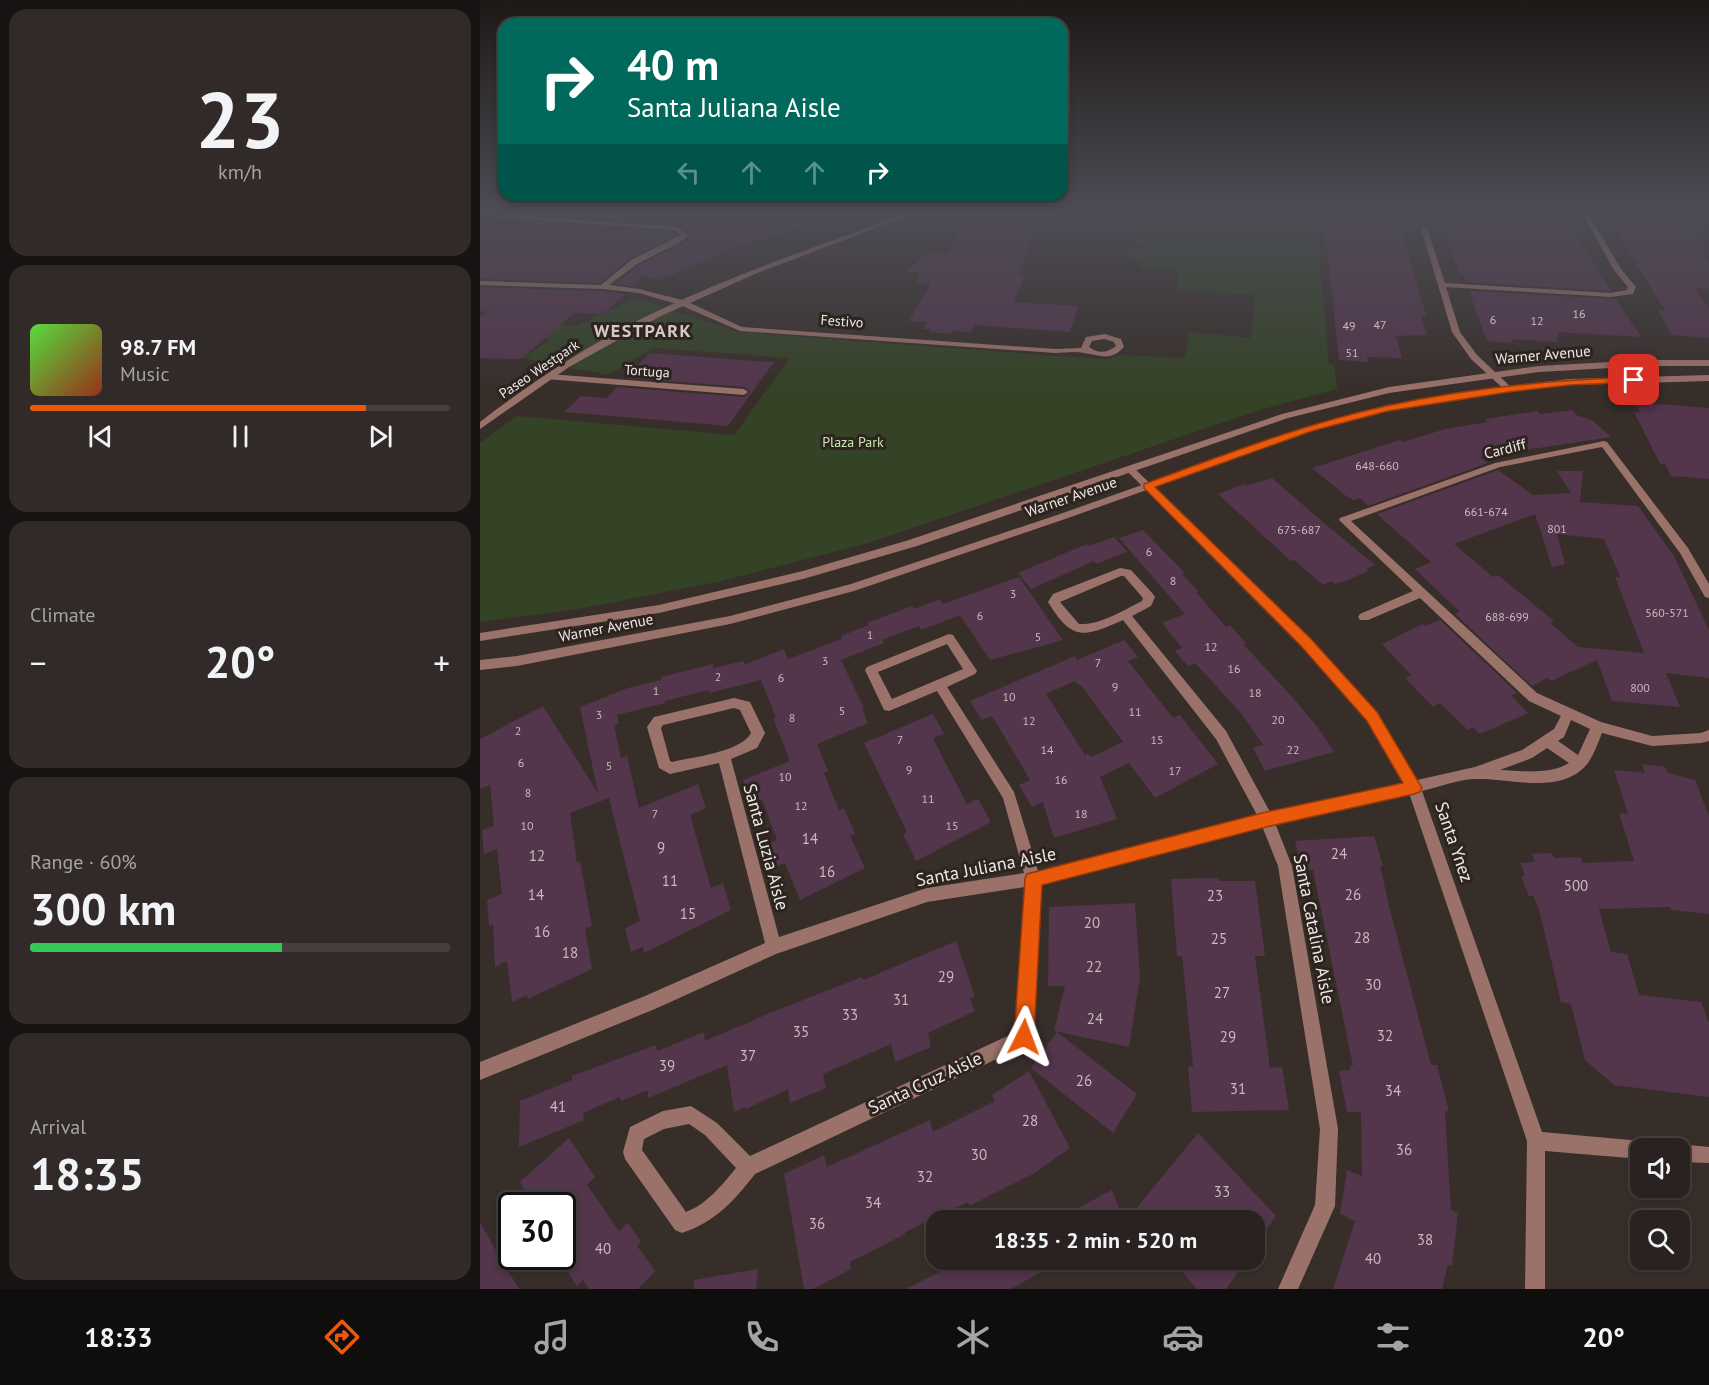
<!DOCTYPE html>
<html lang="en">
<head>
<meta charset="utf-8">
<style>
  body { margin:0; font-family:"PT Sans",sans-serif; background:#312a29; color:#f1f3f6; height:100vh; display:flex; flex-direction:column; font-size:22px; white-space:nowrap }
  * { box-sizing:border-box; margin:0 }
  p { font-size:20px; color:#a5a4a5 }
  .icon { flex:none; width:33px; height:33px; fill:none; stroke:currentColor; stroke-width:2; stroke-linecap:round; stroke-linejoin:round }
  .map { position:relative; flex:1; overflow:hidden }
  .details { display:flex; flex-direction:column; gap:9px; padding:9px; background:#171312; width:480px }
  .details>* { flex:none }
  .hud { position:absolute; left:18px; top:18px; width:570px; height:183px; border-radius:18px; box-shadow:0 3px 9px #0003,0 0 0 2px #453f3e; background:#00695c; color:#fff; overflow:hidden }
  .controls { position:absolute; left:1150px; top:1138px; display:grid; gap:12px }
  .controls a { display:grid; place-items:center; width:60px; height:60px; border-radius:12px; background:#292220; box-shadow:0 3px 9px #0003,0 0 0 2px #453f3e; font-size:30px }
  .speed { position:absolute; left:18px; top:1192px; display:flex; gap:12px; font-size:30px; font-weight:700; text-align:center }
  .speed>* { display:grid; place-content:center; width:78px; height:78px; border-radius:50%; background:#292220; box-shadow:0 3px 9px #0003,0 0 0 2px #453f3e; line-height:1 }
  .speed .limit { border:3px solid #111; border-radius:9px; background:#fff; color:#111 }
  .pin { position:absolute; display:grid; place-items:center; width:51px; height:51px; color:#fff; margin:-26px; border-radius:12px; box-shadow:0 3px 9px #0006 }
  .me { position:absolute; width:66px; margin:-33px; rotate:3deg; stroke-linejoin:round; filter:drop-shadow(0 0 4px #0008) }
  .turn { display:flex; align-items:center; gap:21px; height:126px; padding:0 30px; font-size:27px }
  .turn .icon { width:78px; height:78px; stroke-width:2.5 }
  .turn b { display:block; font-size:42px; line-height:51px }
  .lanes { display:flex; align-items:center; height:57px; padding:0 30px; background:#0003; justify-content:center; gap:30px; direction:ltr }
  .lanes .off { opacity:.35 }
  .big { font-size:45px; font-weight:700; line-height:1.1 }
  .details .card { flex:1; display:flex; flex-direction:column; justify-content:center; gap:9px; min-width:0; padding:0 21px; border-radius:18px; background:#312a29 }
  .details .dial { align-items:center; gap:0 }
  .dial b { font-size:78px; line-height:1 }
  .song { display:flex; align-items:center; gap:18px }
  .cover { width:72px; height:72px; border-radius:9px; background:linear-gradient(135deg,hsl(110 70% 55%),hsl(10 70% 35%)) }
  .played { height:6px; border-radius:3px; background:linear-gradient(90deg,#ea580c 80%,#453f3e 80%) }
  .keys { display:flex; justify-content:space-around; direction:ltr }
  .heat { display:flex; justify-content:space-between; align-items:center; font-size:33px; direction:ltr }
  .charge { height:9px; border-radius:4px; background:linear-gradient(90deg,#34c759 60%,#453f3e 0) }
  .trip { position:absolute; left:446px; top:1210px; width:339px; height:60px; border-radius:18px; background:#292220; box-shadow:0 3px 9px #0003,0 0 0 2px #453f3e; font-weight:700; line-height:60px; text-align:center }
  .menu { display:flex; height:96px; justify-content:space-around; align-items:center; background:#100e0d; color:#a5a4a5 }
  .menu .icon { width:42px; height:42px }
  .menu .active { color:#ea580c }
  .menu b { font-size:27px; color:#f1f3f6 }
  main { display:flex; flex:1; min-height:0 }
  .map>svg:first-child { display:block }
</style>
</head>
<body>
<main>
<section class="details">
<div class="card dial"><b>23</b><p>km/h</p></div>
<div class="card">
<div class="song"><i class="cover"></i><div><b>98.7 FM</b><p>Music</p></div></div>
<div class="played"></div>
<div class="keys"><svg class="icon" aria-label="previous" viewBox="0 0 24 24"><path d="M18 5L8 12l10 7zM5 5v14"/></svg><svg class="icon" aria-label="pause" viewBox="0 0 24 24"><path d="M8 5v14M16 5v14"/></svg><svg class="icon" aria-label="next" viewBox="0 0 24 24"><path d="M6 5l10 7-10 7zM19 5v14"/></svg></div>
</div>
<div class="card"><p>Climate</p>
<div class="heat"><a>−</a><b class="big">20°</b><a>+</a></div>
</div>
<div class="card"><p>Range · 60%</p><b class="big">300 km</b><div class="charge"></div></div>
<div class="card"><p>Arrival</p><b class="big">18:35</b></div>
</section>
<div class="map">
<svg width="1229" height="1289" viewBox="0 0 1229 1289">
  <rect width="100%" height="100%" fill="#372e2a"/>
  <path fill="#344226" d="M657 220 837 228 849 364 854 365 857 389 780 410 388 543 242 581 98 609 0 622V443L37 416 254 435 310 358 173 348 128 375 42 358 71 339 0 333V319L97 326 155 298 258 332 577 356 626 359 642 355 705 358 709 332 771 338 775 295 697 290 699 271 661 268 660 261 647 259 649 249H661L663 244 651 241 653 232H666L670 227 656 225Z"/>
  <g fill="#53354c" fill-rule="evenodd">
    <path d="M52 213H354V215L284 240 280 239 253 248 180 280 164 276 153 286 135 284 158 266 203 243 210 237 209 233 197 225Z"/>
    <path d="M843 213 918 216 946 316H941L947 335 916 336 922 358 887 357 888 362 859 360Z"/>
    <path d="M969 213H1083L1131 291 986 282 983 274H979L960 217H971Z"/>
    <path d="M1125 213 1197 214 1227 249 1224 252H1219L1229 263V289L1215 288 1229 308V338L1191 335 1178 310 1185 311Z"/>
    <path d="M502 217 548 219 547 222H555L552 229H556L538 275H545L534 302 598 306 590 332 494 325 491 332 473 331 472 334 449 332 451 329H443L447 322 429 321 451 283 437 284 439 273 426 271 448 253 468 254 482 228 489 225 492 219H501Z"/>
    <path d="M51 222 192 232 196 235 150 258 120 283 0 279V223L51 225Z"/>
    <path d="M0 287 123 291 145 294 123 314 94 313 47 354 40 359H30L0 358V317L7 312 0 311Z"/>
    <path d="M989 291 1136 299 1161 337 1078 332 1079 337H1076L1078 342 1031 339 1032 343 1010 341 1006 339Z"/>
    <path d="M170 353 274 361 294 362 248 426 84 412 101 396 127 398 137 387 264 397 270 392 264 387 146 378Z"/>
    <path d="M1154 402 1229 408V479L1191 476 1185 464H1180L1154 412 1160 413Z"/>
    <path d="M1092 410 1098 416 1112 420 1131 437 1000 457 1008 463 888 506 880 498 874 500 866 496 832 468 920 440 923 442 965 429 1008 422 1005 419 1058 411 1060 414Z"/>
    <path d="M1018 470 1053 495 1091 493 1077 471H1103L1100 502 1158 506 1194 556 1229 630V678L1186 673 1200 707 1132 701 1117 660 1071 681 1067 678 1052 686 975 614 980 612 935 569 951 562 897 514ZM1055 514 1072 567 1085 564 1077 534 1124 539 1140 577H1135L1164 653 1098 647 1070 623 1074 621 1018 575 1013 577 974 544Z"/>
    <path d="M792 478 838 518 895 565 886 569 888 571 866 581 855 584 852 581 843 585 814 560 811 561 738 494 764 484 766 486Z"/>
    <path d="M663 530 705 573 702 574 718 591 716 592 746 627 750 625 766 643 763 644 814 699 839 729 854 752 785 771 773 748 783 745 761 713 715 663 708 666 695 651 702 648 682 623 705 614 639 538Z"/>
    <path d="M634 537 647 552 616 564 614 561 551 589 538 573 607 544 609 546Z"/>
    <path d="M539 577 583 640 510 660 480 615 441 630 439 626 402 640 404 643 361 660 384 708 382 709 388 723 337 744 348 771 344 773 359 810 364 808 375 834 370 836 385 868 320 900 305 863 293 868 286 845 297 840 282 799 271 804 263 780 310 761 293 718 296 717 281 680 229 693 228 690 185 701V703L137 715 139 724 134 725 141 758 147 756 159 808 218 784 226 808 210 815 231 888 243 883 251 910 164 953 163 947 151 952 145 928 160 921 129 798 90 813 97 863 100 861 112 926 105 929 112 969 48 999 47 995 32 1002 27 961 15 967 13 924 9 926 7 900 22 894 17 849 4 854 2 830 14 826 10 785 0 789V739L63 706 118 793 100 707 148 688 181 680V677L233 664V668L264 661V665L304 649 308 659 362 639 361 636 389 625 387 623 432 606 434 609 460 599 463 604Z"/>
    <path d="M960 620 1037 693 1031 695 1048 713 1000 734 993 727 988 730 960 703 953 707 925 678 931 675 902 644 943 624 945 626Z"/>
    <path d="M644 640 658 657 648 661 693 718 700 715 738 764 675 798 649 763 620 777 637 819 574 838 563 802 552 807 539 785 550 780 529 744 512 716 502 720 490 701 595 656 597 660ZM595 681 598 685 600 684 643 742 611 757 608 753 605 755 566 694Z"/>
    <path d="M453 714 464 734 453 738 467 766 487 804 498 799 511 822 436 861 423 834 427 832 384 743Z"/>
    <path d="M1162 764 1185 767 1188 773 1215 780 1229 816V914L1191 910 1190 907 1119 909 1131 952 1147 954 1159 995 1221 1002 1229 1023V1097L1134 1085 1105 1060 1091 1004 1081 1002 1059 909 1053 896H1049L1041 876H1045L1040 863 1055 862 1052 854 1072 853 1074 858 1100 857 1103 863 1154 861 1139 813 1148 814 1134 770 1165 773Z"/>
    <path d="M894 836 903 866H900L910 910 951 1065H957L969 1111H965L971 1210 978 1213 972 1266 968 1264 962 1289H853L875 1221 860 1214 867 1170 882 1176 881 1112H867L859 1071 870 1070V1066H873L833 870H822L815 841Z"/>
    <path d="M739 878V881H775L785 956H775L790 1068 802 1067 809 1110 712 1112 708 1067 713 1066 702 956H697L691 879Z"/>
    <path d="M655 903 660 978 649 1047 574 1031 585 986H568L569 907Z"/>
    <path d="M476 941 495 996 490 999 495 1011 448 1033 451 1047 415 1062 411 1044 343 1074 346 1088 310 1103 308 1089 266 1109 265 1107 254 1112 247 1065 168 1098V1090L141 1101 140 1097 103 1113 104 1120 39 1147 40 1101 92 1080V1076L176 1045 177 1051 224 1032 225 1041 295 1011 382 977 383 980Z"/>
    <path d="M577 1032 657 1094 633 1133 551 1068Z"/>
    <path d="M549 1071 590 1148 553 1174 489 1206 488 1202 425 1232V1234L370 1262 371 1269 333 1289H324L304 1174 344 1155 347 1167 450 1120 453 1132 515 1101 512 1095Z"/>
    <path d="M718 1133 796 1216 774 1247V1221H646Z"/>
    <path d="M89 1138 115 1177 107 1185 139 1231 148 1223 161 1242 157 1246 175 1271 158 1289H109L103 1280 97 1286 78 1257H82V1206H54L40 1182Z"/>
    <path d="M632 1190 644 1221H574Z"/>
    <path d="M0 1222 19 1256 39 1289H0Z"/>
    <path d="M483 1260H584L530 1289H426Z"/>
    <path d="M692 1260H767L746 1289H717Z"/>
    <path d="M278 1269 276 1289H214V1280Z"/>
  </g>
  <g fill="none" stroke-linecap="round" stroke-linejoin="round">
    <g fill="#9a726a" fill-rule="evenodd">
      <path d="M0 213 197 227 208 235 202 241 157 264 129 285 159 289 206 301 262 327 575 349 601 348 606 337 625 334 641 339 644 347C630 362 620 355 604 353 595 351 584 353 575 353L260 331 200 305 159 293 123 289 0 285V281L121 285 151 260 201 235 193 230 0 216ZM624 339 634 342 636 346C627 353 618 354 609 347L612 341Z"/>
      <path d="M1102 213H1108L1141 269 1156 287 1153 294 1131 297 966 287 980 332 997 355 1033 389 1026 391 991 359 972 332 941 228 944 226 947 228 965 283 1131 293 1147 290 1148 287 1134 270Z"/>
      <path d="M69 374 264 389 268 392 264 395 66 379V375Z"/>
      <path d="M1124 441 1127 442 1208 548 1229 584V598L1225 597 1200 553 1122 447 1020 467 871 521 1057 693 1121 722 1172 736 1221 733 1229 730V741L1221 743 1172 746 1122 733C1118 743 1114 754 1108 763 1082 796 1031 778 997 779 979 779 959 787 942 791L1062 1132 1161 1141 1168 1143 1170 1149H1161V1159L1065 1151V1289H1045L1047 1141 929 793 795 823 812 866 858 1129 855 1206 818 1289H798L835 1205 840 1129 798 866 782 826 560 884 553 1037 550 1043 275 1174C254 1201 235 1222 202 1233L195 1230 145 1159 143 1152 150 1127 183 1111 211 1106 237 1123 270 1156 536 1032 545 887 447 902 296 954 175 1009 0 1080V1062L165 996 285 943 239 763 190 774 179 768 167 727 174 717 254 698 270 702 285 733 277 748 251 759 299 937 447 888 544 873 523 798 457 691 409 711 404 710 385 670 387 667 469 634 473 635 497 671 495 674 467 687 534 792 558 871 777 815 736 739 643 620C603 638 592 641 568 602L573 594 640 568 651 570 673 594 675 597 671 606 652 616 746 731 790 812 924 783 887 721 822 646 645 469 650 466 653 467 830 640 897 713 937 780 995 767 1042 750 1074 729 1081 716 1049 701 940 598 888 620H880L878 617 880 614 933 591 859 520 860 518 1015 463ZM641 576H644L663 598 662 601C644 610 621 625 599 624L580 602ZM467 644 483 669 412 699 398 672ZM254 708 260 710 271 733C261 752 213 757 192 762L190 761 181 728 183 725ZM1091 720 1110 729 1098 755 1078 741 1084 737ZM1067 748 1089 763C1069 775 1042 771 1020 770L1052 758ZM209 1124 225 1135 256 1168C242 1185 227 1204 206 1212L162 1150 164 1139 184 1129Z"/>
      <path d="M1200 1144 1229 1147V1163L1200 1162V1149H1192Z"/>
    </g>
    <g fill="#9a726a" fill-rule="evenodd">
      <path d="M428 213H436L275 274 181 316 89 367 0 429V422C48 385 99 351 153 323 241 278 335 247 428 213Z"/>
      <path d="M1166 360H1229V366H1166L1059 372 909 393 808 418 437 546 323 579 179 613 0 641V633L179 605 323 571 429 540 802 414 909 387 1059 366Z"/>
      <path d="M1229 375V381L1090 385 1029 392 908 411 832 431 588 518 374 591 250 624 37 666 0 670V660L37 656 250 616 371 584 580 514 826 427 907 405 1029 386 1090 379Z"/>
    </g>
  </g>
  <linearGradient id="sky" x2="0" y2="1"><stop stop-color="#1e1917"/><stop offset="0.54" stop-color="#4d4c55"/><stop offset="1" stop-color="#4d4c55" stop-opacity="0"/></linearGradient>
  <rect width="1229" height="393" fill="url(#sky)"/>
  <path fill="#ea580c" stroke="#983908" stroke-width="1.5" d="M1154 377 1159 380 1158 382 1090 385 1029 392 908 411 832 431 675 487 831 639 897 712 942 788 940 792 934 794 786 827 562 885 554 1037 551 1044 544 1046 537 1044 534 1037 545 879 547 874 786 812 923 783 887 721 821 646 664 488V484C744 455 823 424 906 406 987 388 1071 380 1154 377Z"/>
  <g text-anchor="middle" stroke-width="6" stroke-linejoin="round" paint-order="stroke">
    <g font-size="12" fill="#c7bbbf">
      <text x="1099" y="318">16</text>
      <text x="1013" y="324">6</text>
      <text x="1057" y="325">12</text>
      <text x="900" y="329">47</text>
      <text x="869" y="330">49</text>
      <text x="872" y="357">51</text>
      <text x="897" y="470">648-660</text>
      <text x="1006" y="516">661-674</text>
      <text x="1077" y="533">801</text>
      <text x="819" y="534">675-687</text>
      <text x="669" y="556">6</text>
      <text x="693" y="585">8</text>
      <text x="533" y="598">3</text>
      <text x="1187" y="617">560-571</text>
      <text x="500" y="620">6</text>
      <text x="1027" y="621">688-699</text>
      <text x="390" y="639">1</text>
      <text x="558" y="641">5</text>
      <text x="731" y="651">12</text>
      <text x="345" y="665">3</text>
      <text x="618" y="667">7</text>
      <text x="754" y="673">16</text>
      <text x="238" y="681">2</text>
      <text x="301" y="682">6</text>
      <text x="635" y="691">9</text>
      <text x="1160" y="692">800</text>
      <text x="176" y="695">1</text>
      <text x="775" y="697">18</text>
      <text x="529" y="701">10</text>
      <text x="362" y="715">5</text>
      <text x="655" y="716">11</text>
      <text x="119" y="719">3</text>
      <text x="312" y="722">8</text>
      <text x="798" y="724">20</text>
      <text x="549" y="725">12</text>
      <text x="38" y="735">2</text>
      <text x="420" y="744">7</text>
      <text x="677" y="744">15</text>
      <text x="567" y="754">14</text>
      <text x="813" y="754">22</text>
      <text x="41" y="767">6</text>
      <text x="129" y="770">5</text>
      <text x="429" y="774">9</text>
      <text x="695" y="775">17</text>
      <text x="305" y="781">10</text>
      <text x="581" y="784">16</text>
      <text x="48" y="797">8</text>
      <text x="448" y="803">11</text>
      <text x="321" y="810">12</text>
      <text x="175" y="818">7</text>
      <text x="601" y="818">18</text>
      <text x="47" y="830">10</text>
      <text x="472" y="830">15</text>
    </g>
    <g font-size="14" fill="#eee8e5" stroke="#2d2420">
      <text transform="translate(362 321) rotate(4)" y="5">Festivo</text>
      <text transform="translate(59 369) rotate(-34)" y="5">Paseo Westpark</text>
      <text transform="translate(167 371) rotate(4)" y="5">Tortuga</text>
    </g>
    <g font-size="14" fill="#c9e8ac" stroke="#2d2420">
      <text x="373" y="447">Plaza Park</text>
    </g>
    <g font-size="15" fill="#eee8e5" stroke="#2d2420">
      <text transform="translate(1063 355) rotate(-5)" y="5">Warner Avenue</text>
      <text transform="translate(1025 449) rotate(-14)" y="5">Cardiff</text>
      <text transform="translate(591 497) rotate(-19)" y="5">Warner Avenue</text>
      <text transform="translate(126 628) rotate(-11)" y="5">Warner Avenue</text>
    </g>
    <g font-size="15" fill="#c7bbbf">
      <text x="330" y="844">14</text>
      <text x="181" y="853">9</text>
      <text x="859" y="859">24</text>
      <text x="57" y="861">12</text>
      <text x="347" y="877">16</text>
      <text x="190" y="886">11</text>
      <text x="1096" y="891">500</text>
      <text x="56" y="900">14</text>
      <text x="873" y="900">26</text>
      <text x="735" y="901">23</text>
      <text x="208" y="919">15</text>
      <text x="612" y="928">20</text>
      <text x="62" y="937">16</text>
      <text x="882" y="943">28</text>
      <text x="739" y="944">25</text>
      <text x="90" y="958">18</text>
      <text x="614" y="972">22</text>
      <text x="466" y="982">29</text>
      <text x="893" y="990">30</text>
      <text x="742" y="998">27</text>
      <text x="421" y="1005">31</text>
      <text x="370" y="1020">33</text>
      <text x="615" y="1024">24</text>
      <text x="321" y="1037">35</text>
      <text x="905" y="1041">32</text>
      <text x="748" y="1042">29</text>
      <text x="268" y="1061">37</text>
      <text x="187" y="1071">39</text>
      <text x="604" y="1086">26</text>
      <text x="758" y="1094">31</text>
      <text x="913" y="1096">34</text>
      <text x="78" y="1112">41</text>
      <text x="550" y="1126">28</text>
      <text x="924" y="1155">36</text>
      <text x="499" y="1160">30</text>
      <text x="445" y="1182">32</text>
      <text x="742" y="1197">33</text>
      <text x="393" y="1208">34</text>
      <text x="337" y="1229">36</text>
      <text x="945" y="1245">38</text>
      <text x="123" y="1254">40</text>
      <text x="893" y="1264">40</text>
    </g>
    <g font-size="18" font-weight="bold" letter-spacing="1.5" fill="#d5c9c4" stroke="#2d2420">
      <text x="163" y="337">WESTPARK</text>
    </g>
    <g font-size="18" fill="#eee8e5" stroke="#2d2420">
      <text transform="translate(974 842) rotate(71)" y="6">Santa Ynez</text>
      <text transform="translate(286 847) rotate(75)" y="6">Santa Luzia Aisle</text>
      <text transform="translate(506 867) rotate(-11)" y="6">Santa Juliana Aisle</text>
      <text transform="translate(834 929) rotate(79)" y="6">Santa Catalina Aisle</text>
      <text transform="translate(445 1083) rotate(-25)" y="6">Santa Cruz Aisle</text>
    </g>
  </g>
</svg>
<div class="controls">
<a><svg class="icon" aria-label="sound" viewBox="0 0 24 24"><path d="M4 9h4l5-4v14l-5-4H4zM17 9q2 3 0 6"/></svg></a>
<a><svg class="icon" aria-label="search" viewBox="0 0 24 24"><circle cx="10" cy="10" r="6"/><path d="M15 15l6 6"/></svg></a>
</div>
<div class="speed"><div class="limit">30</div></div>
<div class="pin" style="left:1154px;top:380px;background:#d93025"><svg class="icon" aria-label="arrive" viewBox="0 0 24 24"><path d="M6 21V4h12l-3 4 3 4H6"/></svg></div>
<svg class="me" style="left:544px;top:1037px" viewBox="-20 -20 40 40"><path d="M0-17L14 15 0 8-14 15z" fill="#ea580c" stroke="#fff" stroke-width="4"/></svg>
<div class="trip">18:35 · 2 min · 520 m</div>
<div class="hud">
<div class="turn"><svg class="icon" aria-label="right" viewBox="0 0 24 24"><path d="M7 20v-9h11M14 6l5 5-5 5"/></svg><div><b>40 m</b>Santa Juliana Aisle</div></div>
<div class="lanes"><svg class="icon off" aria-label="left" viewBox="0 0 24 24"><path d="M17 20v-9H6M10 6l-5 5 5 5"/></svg><svg class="icon off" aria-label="ahead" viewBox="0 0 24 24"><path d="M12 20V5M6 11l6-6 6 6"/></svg><svg class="icon off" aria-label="ahead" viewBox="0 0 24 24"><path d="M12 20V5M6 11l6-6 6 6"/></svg><svg class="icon" aria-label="right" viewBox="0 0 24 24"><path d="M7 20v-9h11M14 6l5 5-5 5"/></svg></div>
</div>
</div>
</main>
<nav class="menu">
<b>18:33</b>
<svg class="icon active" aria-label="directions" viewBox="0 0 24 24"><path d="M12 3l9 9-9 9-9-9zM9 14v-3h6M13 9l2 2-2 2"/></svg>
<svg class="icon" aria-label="music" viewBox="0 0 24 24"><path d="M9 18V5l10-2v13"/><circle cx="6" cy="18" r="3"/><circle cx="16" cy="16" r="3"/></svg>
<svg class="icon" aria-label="phone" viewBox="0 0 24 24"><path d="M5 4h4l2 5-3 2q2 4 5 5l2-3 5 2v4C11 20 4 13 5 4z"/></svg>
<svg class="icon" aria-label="climate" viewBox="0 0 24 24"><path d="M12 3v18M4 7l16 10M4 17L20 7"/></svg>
<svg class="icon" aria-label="car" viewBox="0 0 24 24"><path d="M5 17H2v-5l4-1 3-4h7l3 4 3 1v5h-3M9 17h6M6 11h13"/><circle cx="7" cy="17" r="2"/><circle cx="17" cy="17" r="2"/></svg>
<svg class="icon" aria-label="filters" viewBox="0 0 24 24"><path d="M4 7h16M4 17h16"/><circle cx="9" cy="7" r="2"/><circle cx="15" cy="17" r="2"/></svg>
<b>20°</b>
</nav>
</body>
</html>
